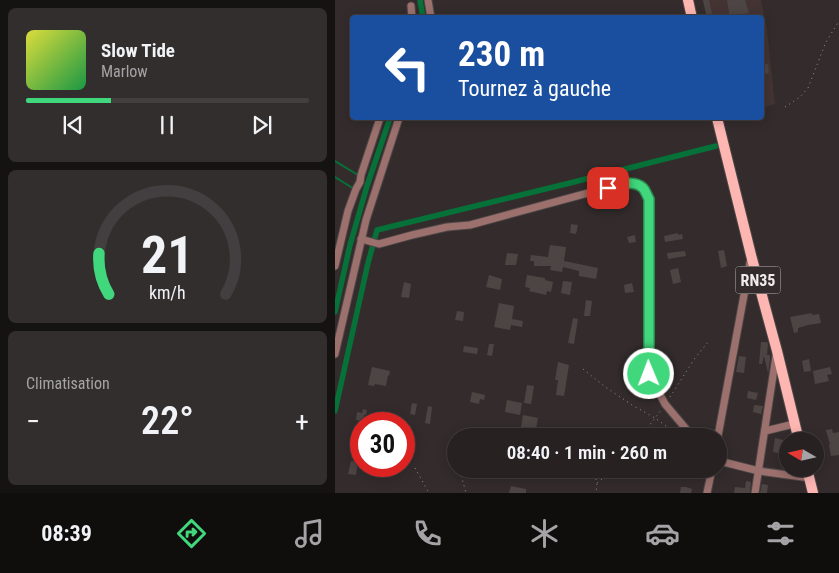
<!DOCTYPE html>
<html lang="fr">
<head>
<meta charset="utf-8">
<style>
  body { margin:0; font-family:"Roboto Condensed",sans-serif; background:#332e2e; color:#f1f3f6; height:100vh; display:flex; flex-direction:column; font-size:19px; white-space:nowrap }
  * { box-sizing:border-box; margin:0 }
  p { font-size:16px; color:#a4a3a5 }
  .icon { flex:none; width:28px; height:28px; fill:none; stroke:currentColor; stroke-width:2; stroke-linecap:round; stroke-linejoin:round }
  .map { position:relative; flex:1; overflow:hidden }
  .side { display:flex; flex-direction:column; gap:8px; padding:8px; background:#151212; width:335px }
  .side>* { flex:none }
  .guide { position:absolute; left:15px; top:15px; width:414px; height:105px; border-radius:5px; box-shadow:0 2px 12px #0003,0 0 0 1px #433e3f; background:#1a4fa0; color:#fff; overflow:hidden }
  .needle { width:32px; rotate:279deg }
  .buttons { position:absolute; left:444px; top:432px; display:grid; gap:10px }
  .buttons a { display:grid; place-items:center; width:45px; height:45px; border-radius:50%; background:#272121; box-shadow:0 2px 12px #0003,0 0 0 1px #433e3f; font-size:25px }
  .speed { position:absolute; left:15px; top:412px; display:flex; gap:10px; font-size:25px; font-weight:700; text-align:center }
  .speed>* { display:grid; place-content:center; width:65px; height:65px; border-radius:50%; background:#272121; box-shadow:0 2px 12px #0003,0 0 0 1px #433e3f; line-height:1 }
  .speed .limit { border:8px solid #d22; background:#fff; color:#111 }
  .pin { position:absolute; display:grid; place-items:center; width:42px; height:42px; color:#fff; margin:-21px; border-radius:10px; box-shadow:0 2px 8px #0006 }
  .me { position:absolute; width:55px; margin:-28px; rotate:359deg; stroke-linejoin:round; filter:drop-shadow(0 0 4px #0008) }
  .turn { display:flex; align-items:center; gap:18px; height:105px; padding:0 25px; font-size:22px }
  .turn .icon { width:65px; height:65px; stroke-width:2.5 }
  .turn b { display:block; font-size:35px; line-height:42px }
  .big { font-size:38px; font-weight:600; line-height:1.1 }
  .side .card { flex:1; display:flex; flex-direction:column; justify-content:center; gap:8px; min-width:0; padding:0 18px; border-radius:8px; background:#332e2e }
  .side .dial { align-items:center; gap:0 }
  .dial svg { height:130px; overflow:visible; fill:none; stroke:#433e3f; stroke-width:7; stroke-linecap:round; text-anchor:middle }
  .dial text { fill:#f1f3f6; stroke:none }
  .song { display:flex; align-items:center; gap:15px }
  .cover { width:60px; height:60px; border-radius:8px; background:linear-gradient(135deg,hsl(60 70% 55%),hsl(140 70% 35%)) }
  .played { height:5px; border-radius:2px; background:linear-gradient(90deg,#41d77c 30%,#433e3f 30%) }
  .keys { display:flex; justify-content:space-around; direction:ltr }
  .heat { display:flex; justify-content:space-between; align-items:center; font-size:28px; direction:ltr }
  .trip { position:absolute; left:112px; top:428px; width:280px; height:50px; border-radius:25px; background:#272121; box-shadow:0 2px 12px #0003,0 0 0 1px #433e3f; font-weight:600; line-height:50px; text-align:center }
  .tabs { display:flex; height:80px; justify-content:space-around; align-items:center; background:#100d0d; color:#a4a3a5 }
  .tabs .icon { width:35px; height:35px }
  .tabs .active { color:#41d77c }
  .tabs b { font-size:22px; color:#f1f3f6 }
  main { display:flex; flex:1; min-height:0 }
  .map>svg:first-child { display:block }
</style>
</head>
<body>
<main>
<section class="side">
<div class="card">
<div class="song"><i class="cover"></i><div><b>Slow Tide</b><p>Marlow</p></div></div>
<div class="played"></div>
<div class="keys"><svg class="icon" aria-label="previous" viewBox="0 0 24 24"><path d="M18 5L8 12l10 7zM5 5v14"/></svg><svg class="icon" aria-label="pause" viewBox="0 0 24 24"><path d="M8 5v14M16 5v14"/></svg><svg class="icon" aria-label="next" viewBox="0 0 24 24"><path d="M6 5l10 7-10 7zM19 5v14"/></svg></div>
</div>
<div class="card dial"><svg viewBox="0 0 100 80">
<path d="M14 69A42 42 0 1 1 86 69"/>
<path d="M14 69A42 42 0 0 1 8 44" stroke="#41d77c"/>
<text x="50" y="56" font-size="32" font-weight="700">21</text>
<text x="50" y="72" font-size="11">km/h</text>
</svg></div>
<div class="card"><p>Climatisation</p>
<div class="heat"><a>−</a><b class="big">22°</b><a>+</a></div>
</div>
</section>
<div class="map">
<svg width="504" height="493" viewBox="0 0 504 493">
  <rect width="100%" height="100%" fill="#342c2c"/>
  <path fill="#433433" d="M368 0H426L432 30 440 104 426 108V18L372 17Z"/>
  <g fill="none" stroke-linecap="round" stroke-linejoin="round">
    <g stroke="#067139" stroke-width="2">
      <path d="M0 161 23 175"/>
      <path d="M0 177 16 187"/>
    </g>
    <g stroke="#067139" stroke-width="5.5">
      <path d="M85 0 88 18"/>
      <path d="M0 312 15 245 32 186 55 118"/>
      <path d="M0 411 33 263 42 230 235 183 381 146"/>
    </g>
  </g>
  <g fill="#4d4544">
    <path d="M368 0H374L378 18H372Z"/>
    <path d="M392 0H410L414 13 406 14 407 18H395Z"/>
    <path d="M433 64 434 73 429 74 427 65Z"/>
    <path d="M236 224 243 225 241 234 235 233Z"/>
    <path d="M343 233V235L347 234 348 239 330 242 329 236Z"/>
    <path d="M300 235 301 242 294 243 292 237Z"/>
    <path d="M215 245 231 247 229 261 263 268 261 279 244 276V271L228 267 227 272 215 270 216 266H199V261H195L196 255 213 257Z"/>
    <path d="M389 250 392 266 386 268 383 251Z"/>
    <path d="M350 251 351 256 333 259 332 253Z"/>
    <path d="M172 253 183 254 181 265H170Z"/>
    <path d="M343 268 346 282 338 284 335 270Z"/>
    <path d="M154 275 167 279 165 290 151 287Z"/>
    <path d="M192 275 210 278V280L218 282 216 292 212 291 211 295 194 291 195 288 190 287Z"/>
    <path d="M228 281 237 282 235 295 226 293Z"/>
    <path d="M69 282 76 284 74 298 66 297Z"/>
    <path d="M297 283 299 292 290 293 289 285Z"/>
    <path d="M251 300 257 301 255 316H249Z"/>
    <path d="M164 303 179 306 177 319 188 321 187 327 176 325 175 330 159 327Z"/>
    <path d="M122 311 129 312 128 321 120 320Z"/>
    <path d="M477 313V315L484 314 486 323 473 325 463 328V332L459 333 455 317Z"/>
    <path d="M238 318 243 319 239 344 233 343Z"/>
    <path d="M426 342H432L433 344 432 355H435V360L433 373 429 356 427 364H424Z"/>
    <path d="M154 344H159L157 356 152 355Z"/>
    <path d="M129 346 143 348 142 354 128 352Z"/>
    <path d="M404 356 411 357 409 373 401 372Z"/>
    <path d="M474 359 476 371 469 372 467 361Z"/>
    <path d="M223 362 234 365 229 396 221 395 223 380H220Z"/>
    <path d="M37 367 55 371 54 376 53 375 51 386 40 384 39 386 33 385Z"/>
    <path d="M495 367 497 374 492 375 494 381 480 384 478 371Z"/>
    <path d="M192 385 199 386 196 404 189 403Z"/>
    <path d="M413 391 423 393 421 400 412 398Z"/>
    <path d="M137 392 150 395 149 400 145 399 144 404 135 402Z"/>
    <path d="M172 400 187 403 185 415 170 412Z"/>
    <path d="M77 403 82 404 80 415 75 414Z"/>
    <path d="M419 405 428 406 426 414 418 412Z"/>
    <path d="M93 406 97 407 95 424 90 423Z"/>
    <path d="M28 409 32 410 31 415H29L28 421 21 420 22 412 27 413Z"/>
    <path d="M188 415 203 418 201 429 186 427Z"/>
    <path d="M497 429 498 433 504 432V455L496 456 494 445 495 444 491 430Z"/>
    <path d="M440 438 452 441V455L438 452Z"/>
    <path d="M16 461 23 462 21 475 13 474Z"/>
    <path d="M411 481 416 482 415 493H399L400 487 410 488Z"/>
    <path d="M427 484 433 485 432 493H425Z"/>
    <path d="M176 486 191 489V493H174Z"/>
    <path d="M346 487H351L357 489 356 493H345Z"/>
  </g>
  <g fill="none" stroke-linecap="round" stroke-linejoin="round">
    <defs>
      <g id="minor">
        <path d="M93 0 96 18"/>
        <path d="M76 6 77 18"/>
        <path d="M26 239 44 244 77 235 112 227 135 225 290 183C305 184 307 186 314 199V374L330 404 357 436"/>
        <path d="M0 266 13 211 21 189 25 182 26 175 45 118"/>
        <path d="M0 354 31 220 64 118"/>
        <path d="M430 431 459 424"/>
        <path d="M383 436 416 257"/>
        <path d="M384 461 424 471 475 478"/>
        <path d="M372 493 377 469"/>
        <path d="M420 493 441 356"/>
      </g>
      <g id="primary">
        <path d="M353 0 357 18"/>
        <path d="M382 118 416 255 442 351 464 441"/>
        <path d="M472 469 478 493"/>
      </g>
    </defs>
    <use href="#minor" stroke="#4e4747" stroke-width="9"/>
    <use href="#primary" stroke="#4e4747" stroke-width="12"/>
    <g stroke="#979291" stroke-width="1" stroke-dasharray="1 4" stroke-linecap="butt">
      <path d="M450 107 465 97 473 88 491 42 504 21"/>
      <path d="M248 369 269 386 297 405 320 418 345 436"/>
      <path d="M335 397 360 358 374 341"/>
      <path d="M306 436 327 409"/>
      <path d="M80 468 94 493"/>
      <path d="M259 469 262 484 261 493"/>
      <path d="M125 471 131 493"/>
      <path d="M262 483 280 469"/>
    </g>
    <use href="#minor" stroke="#9b706d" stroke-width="7"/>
    <use href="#primary" stroke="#fdb6b2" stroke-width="10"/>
  </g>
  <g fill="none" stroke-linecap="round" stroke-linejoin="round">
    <defs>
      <path id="route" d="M273 188C284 185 299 179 308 188 311 191 312 196 314 199V374"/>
    </defs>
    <use href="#route" stroke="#2a8c51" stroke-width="12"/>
    <use href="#route" stroke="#41d77c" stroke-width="9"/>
  </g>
  <g text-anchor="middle" stroke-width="5" stroke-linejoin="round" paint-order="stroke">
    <rect fill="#342c2c" stroke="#b8b2b2" stroke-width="1" x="400.5" y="266.5" width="45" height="27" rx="4"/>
    <g font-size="16" font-weight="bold" fill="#f0eceb">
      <text x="423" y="286">RN35</text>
    </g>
  </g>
</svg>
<div class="buttons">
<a><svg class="needle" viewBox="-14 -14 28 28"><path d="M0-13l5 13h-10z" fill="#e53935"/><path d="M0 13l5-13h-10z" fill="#a4a3a5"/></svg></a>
</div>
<div class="speed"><div class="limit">30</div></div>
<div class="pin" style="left:273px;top:188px;background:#d93025"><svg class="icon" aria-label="arrive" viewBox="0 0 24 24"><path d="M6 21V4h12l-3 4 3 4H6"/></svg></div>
<svg class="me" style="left:314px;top:374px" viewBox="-20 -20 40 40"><circle r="17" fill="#41d77c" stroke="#fff" stroke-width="3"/><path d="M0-11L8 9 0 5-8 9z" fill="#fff"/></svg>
<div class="trip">08:40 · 1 min · 260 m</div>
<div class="guide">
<div class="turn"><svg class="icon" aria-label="left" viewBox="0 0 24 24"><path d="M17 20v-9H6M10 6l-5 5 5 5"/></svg><div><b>230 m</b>Tournez à gauche</div></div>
</div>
</div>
</main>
<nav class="tabs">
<b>08:39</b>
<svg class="icon active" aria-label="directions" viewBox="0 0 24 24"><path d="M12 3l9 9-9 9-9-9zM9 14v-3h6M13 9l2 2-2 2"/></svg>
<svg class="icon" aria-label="music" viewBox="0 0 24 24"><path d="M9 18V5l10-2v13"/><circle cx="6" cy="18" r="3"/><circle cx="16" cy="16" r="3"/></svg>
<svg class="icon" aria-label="phone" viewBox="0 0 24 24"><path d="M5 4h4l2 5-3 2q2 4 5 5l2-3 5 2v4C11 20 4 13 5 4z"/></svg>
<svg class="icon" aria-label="climate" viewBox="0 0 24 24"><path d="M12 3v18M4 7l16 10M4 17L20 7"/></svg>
<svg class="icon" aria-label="car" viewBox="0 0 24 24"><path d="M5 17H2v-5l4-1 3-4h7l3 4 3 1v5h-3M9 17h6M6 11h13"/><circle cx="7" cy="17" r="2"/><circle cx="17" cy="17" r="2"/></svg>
<svg class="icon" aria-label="filters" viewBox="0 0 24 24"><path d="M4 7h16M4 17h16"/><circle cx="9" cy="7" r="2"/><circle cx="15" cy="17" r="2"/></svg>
</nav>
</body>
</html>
